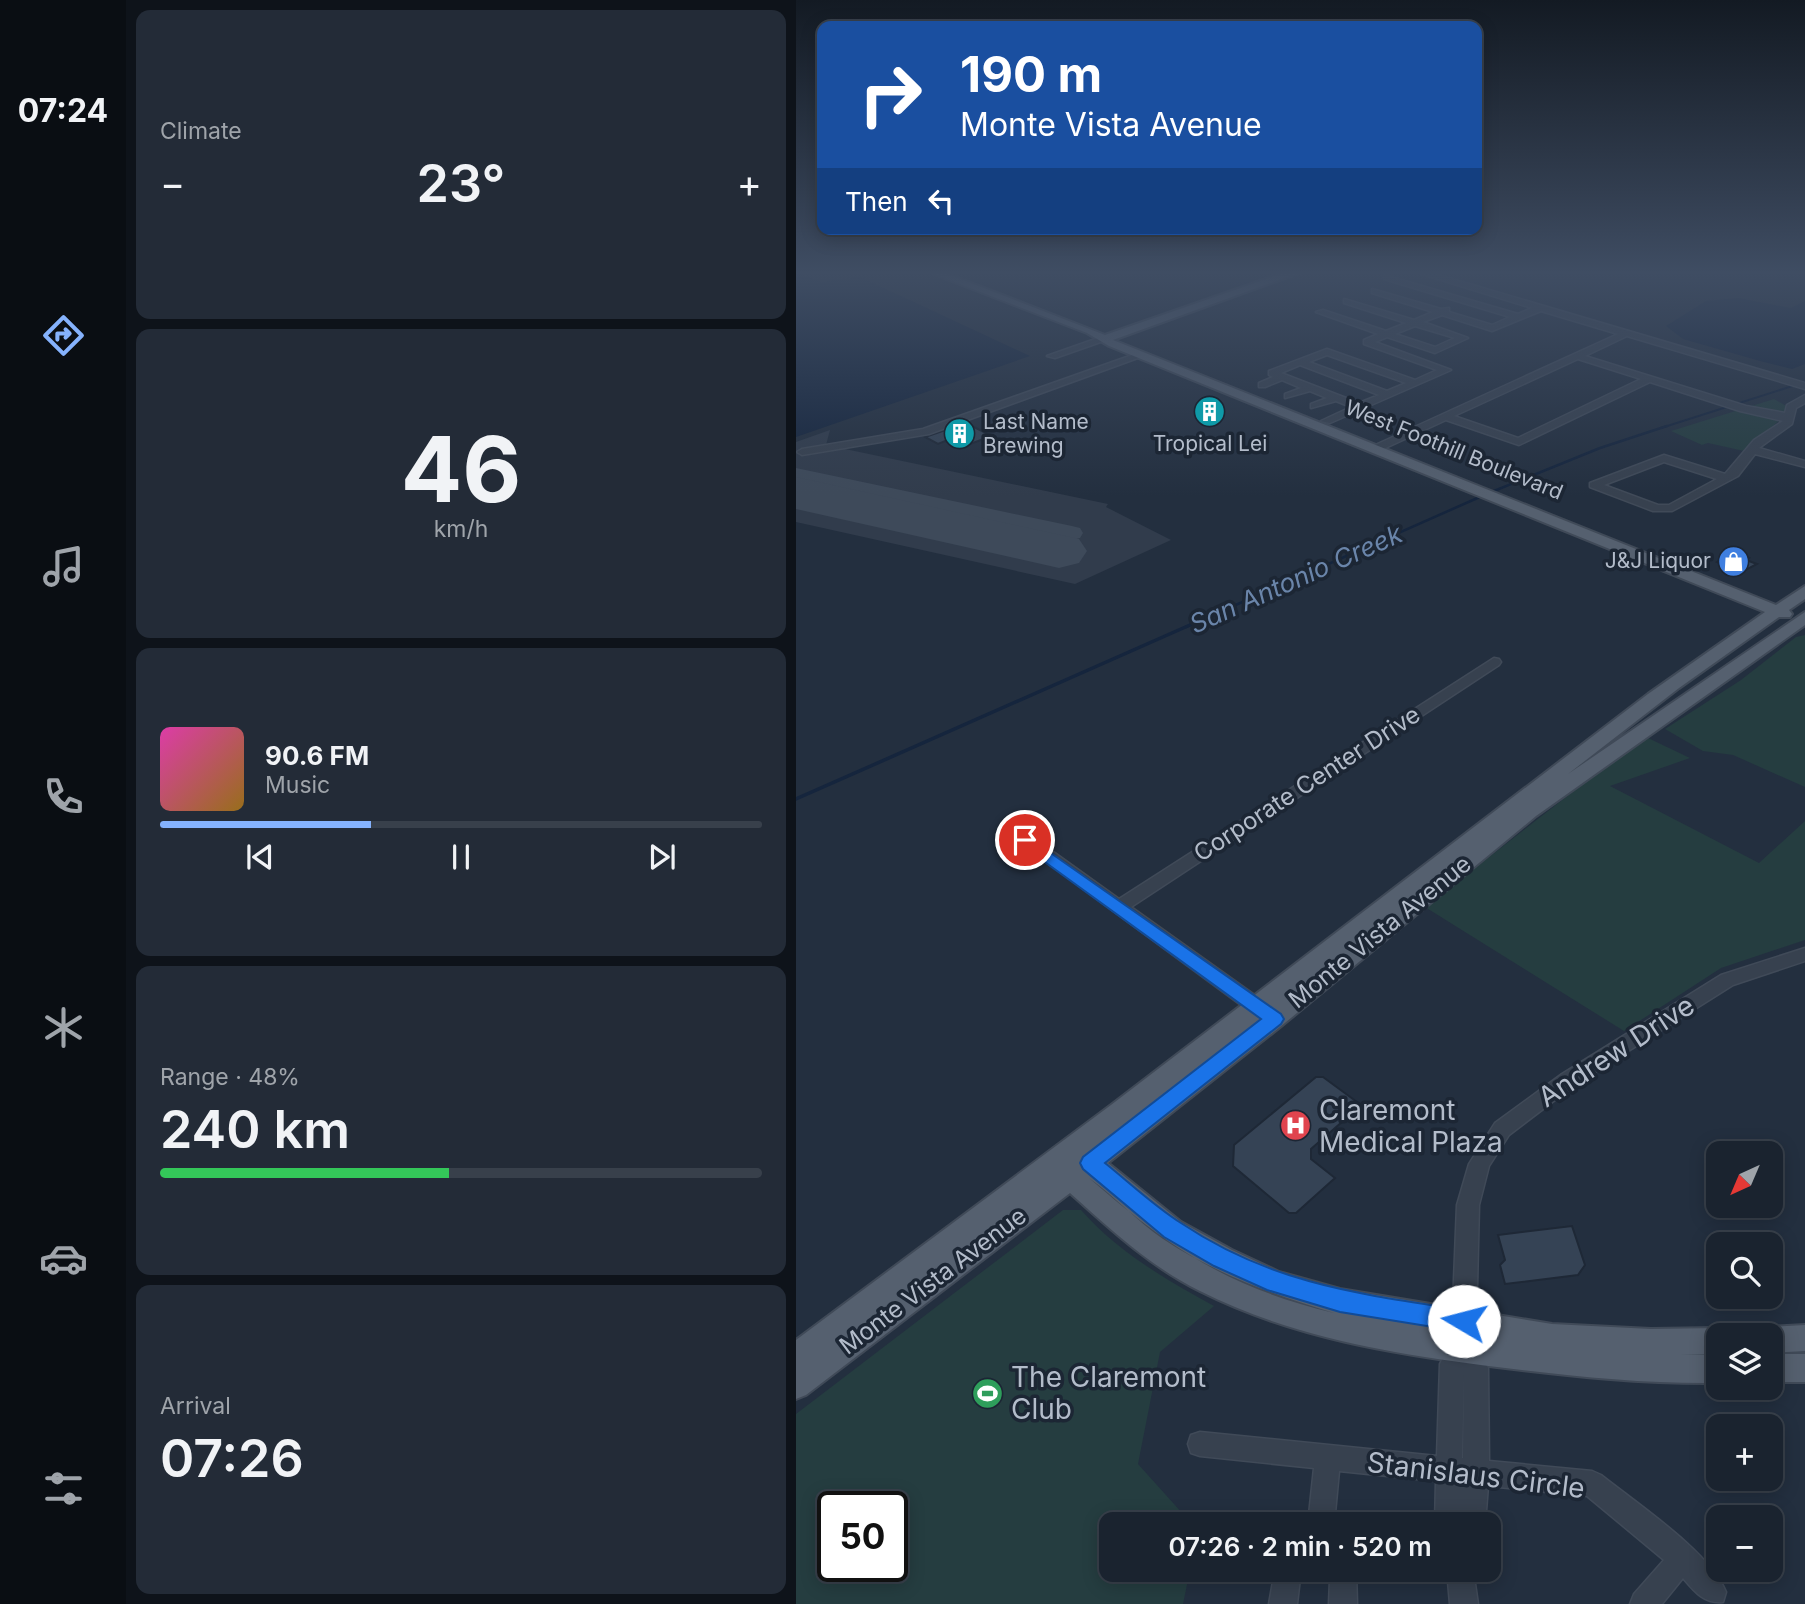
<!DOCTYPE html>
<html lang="en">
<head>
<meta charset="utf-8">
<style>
  body { margin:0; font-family:Inter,sans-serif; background:#232b37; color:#f1f3f6; height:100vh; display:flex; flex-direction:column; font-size:26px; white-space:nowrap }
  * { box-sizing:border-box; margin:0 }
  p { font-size:23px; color:#9fa4aa }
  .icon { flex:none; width:38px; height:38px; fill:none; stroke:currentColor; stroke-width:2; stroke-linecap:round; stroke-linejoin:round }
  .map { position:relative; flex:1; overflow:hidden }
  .drawer { display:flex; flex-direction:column; gap:10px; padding:10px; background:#0e131a; width:670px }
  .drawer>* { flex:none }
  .guide { position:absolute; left:21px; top:21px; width:665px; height:214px; border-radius:14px; box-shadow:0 4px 18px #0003,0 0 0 2px #38404b; background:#1a4fa0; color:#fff; overflow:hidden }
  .needle { width:46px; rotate:224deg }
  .controls { position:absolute; left:910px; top:1141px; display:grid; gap:14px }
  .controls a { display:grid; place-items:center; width:77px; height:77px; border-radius:14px; background:#1a232f; box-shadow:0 4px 18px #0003,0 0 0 2px #38404b; font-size:35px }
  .speed { position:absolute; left:21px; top:1491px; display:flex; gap:14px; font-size:35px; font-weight:700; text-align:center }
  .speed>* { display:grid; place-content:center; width:91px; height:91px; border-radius:50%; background:#1a232f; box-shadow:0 4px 18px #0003,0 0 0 2px #38404b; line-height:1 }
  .speed .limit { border:4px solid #111; border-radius:10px; background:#fff; color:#111 }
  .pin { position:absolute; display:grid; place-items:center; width:60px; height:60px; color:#fff; margin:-30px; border:4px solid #fff; border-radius:50%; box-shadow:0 2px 7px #0007 }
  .me { position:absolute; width:77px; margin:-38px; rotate:278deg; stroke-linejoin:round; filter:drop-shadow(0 0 5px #0008) }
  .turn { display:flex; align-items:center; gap:24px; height:147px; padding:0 28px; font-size:32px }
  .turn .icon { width:91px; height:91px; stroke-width:2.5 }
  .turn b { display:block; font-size:49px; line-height:60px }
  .then { display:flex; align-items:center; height:66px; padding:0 28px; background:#0003; gap:14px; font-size:26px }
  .big { font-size:52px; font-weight:600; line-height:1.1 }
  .drawer .tile { flex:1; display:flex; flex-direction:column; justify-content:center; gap:10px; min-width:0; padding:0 24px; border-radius:14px; background:#232b37 }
  .drawer .dial { align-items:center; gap:0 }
  .dial b { font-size:91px; line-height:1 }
  .song { display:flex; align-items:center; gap:21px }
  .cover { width:84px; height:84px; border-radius:10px; background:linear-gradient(135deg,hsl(320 70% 55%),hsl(40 70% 35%)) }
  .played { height:7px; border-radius:4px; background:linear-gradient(90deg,#85b2fd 35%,#38404b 35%) }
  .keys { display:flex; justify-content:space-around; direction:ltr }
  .heat { display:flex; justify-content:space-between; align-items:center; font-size:38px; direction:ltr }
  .charge { height:10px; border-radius:5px; background:linear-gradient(90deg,#34c759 48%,#38404b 0) }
  .trip { position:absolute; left:303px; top:1512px; width:402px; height:70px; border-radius:14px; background:#1a232f; box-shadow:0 4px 18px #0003,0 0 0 2px #38404b; font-weight:600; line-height:70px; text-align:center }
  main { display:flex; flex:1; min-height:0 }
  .dock { display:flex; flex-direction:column; width:126px; justify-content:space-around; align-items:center; background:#0a0e13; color:#9fa4aa }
  .dock .icon { width:49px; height:49px }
  .dock .current { color:#85b2fd }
  .dock b { font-size:32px; color:#f1f3f6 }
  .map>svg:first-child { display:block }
</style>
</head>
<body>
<main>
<nav class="dock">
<b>07:24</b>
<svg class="icon current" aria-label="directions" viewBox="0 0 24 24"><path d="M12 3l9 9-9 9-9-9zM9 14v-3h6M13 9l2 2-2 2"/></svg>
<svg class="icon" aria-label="music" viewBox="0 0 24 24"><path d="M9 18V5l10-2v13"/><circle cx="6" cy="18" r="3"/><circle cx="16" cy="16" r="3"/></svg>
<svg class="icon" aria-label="phone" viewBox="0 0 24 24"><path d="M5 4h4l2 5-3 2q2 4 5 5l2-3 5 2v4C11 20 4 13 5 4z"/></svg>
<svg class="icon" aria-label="climate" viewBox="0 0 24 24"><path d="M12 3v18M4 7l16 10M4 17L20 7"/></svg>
<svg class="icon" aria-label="car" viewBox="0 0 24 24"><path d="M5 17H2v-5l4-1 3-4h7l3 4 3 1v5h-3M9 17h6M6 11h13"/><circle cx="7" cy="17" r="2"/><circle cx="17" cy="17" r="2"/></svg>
<svg class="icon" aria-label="filters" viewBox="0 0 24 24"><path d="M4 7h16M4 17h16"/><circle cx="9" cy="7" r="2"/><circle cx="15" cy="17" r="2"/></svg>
</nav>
<section class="drawer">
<div class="tile"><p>Climate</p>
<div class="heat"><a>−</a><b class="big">23°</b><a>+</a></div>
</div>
<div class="tile dial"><b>46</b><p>km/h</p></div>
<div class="tile">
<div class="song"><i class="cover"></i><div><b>90.6 FM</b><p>Music</p></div></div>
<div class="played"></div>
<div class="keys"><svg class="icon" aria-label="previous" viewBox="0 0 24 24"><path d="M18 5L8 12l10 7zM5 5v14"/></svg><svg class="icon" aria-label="pause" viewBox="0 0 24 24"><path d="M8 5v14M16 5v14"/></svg><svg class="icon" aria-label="next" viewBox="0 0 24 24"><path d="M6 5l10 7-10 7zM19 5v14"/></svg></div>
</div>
<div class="tile"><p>Range · 48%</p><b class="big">240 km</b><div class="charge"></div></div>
<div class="tile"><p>Arrival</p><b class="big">07:26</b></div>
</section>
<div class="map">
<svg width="1009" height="1604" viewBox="0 0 1009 1604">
  <rect width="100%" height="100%" fill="#232f3f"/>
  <path fill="#313c4c" d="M34 430 30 445 312 504 310 507 375 540 279 584 0 522V442Z"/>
  <g fill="#253d40" fill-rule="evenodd">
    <path d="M978 399 992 407C984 427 961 434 948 451L912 443 906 445 875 431Z"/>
    <path d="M1009 635V787L937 755 907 751 869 729 945 680 1000 637Z"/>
    <path d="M852 738 894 758 814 786 963 863 1009 821V940L925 968 828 1031 629 907 815 762Z"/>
    <path d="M267 1210H285C322 1252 369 1279 418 1306L364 1352 342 1464 396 1524H315V1570H394L387 1604H0V1414ZM37 1507H96V1566H37Z"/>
  </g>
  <g fill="#15253d">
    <path d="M0 273 26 282 64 277 234 356 0 437Z"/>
    <path d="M942 298 995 308 1009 301V364L996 369 964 361 887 339 870 326 910 301Z"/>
  </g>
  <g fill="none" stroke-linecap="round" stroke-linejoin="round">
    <path stroke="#15253d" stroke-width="2" d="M865 428 1009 382"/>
    <g stroke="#15253d" stroke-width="2.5">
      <path d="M693 493 804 448 871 426"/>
      <path d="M390 627 686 496"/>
    </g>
    <path stroke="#15253d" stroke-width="3.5" d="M0 799 394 625"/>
    <path fill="#3e4a5a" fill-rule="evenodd" d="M0 468 276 526 284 528 287 533 284 538 276 540 0 480Z"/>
    <path fill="#3e4a5a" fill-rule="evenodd" d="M0 477 283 539 291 551 283 563 263 568 0 509Z"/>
  </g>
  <g fill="#354355" stroke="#1e2836" stroke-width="2">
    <path d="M170 423 196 436 163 448 149 441 142 444 129 437Z"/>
    <path d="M937 551 953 558 950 560 961 564 946 572 921 562Z"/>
    <path d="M520 1077H527L561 1102 562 1108 515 1149V1159L539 1178 500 1213H493L437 1166 438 1145Z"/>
    <path d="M776 1226 789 1265 782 1275 709 1284 704 1265 709 1260 702 1235Z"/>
  </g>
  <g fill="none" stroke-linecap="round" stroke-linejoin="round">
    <defs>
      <g id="minor">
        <path d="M616 271H629L1009 383V389L831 336 789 356 950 406 989 413 991 405 1009 395V403L1000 408 996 424 963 448 1009 461V467L959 454 942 476 876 511H857L794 487V483L868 455 929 474 958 440 987 421 944 411 854 382 723 445 650 420 583 451H575V447L822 334 745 311 696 331 646 315 627 322 672 338 639 353 591 337 579 342 655 370 534 423 525 421 555 407 540 401 515 408V404L531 398 514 391 489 398V394L505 388 486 380 469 387H463V383L477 377 473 375V371L531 349 619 380 641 370 568 344V340L582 334 520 312 527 310 590 331 610 323 548 303V299L618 320 637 312 576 293V289L645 309 653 308V312L696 325 714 317 588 279V275L722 314 736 308ZM619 326 659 338 639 347 599 334ZM531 355 610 383 591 391 513 362ZM782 359 845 379 722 438 658 416ZM504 365 583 395 563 403 485 373ZM868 462 921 479 873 505H862L808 485Z"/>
        <path d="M308 336 316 338 259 358 251 356Z"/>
        <path d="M342 353 350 355 133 434 6 455 1 452 6 449 127 429Z"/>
        <path d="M698 658 703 659 705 662 703 665 335 907 474 1006 476 1011 474 1016 467 1018 460 1016 221 840 229 835 235 836 323 899Z"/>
        <path d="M1009 948V961L937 985 780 1084 713 1135 693 1166 683 1205 680 1329 676 1337 668 1340 660 1337 656 1329 661 1205 673 1164 699 1123 766 1074 925 975Z"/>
        <path d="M668 1347 688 1360 692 1368 693 1461 796 1471 805 1475C840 1503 914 1552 930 1592L927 1602C908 1604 898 1591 887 1578L866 1604H834L838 1594 868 1560 791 1496 692 1486 689 1524H639L640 1481 543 1471 538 1524H512L518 1468 404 1456 395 1453 392 1444 395 1435 404 1432 641 1456 644 1364 648 1356ZM668 1373 667 1458H666Z"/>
        <path d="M479 1570H505L501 1604H473Z"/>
        <path d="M530 1570H560L561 1604H533L534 1579Z"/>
        <path d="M651 1570H677L682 1604H654Z"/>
      </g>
      <g id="major">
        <path d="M130 271H144L309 335 493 271H508L317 340 980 605 1009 586V599L993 610 996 614 994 617H983L883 688 772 774 1009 612V625L740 816 484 1027 312 1163 385 1222 436 1250 483 1272 544 1289 756 1324 855 1329 922 1328 932 1332 934 1335H922V1354L885 1355H922V1383C848 1384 774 1376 701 1367 599 1354 497 1338 404 1291 355 1267 314 1229 274 1193L10 1395 0 1399V1340L315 1105 852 694 969 612 313 346 291 333ZM293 1178C318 1196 341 1221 367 1239 420 1274 478 1295 538 1313 431 1287 375 1249 293 1178Z"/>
        <path d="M1009 1325V1351L975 1353V1335H963L965 1331 975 1327Z"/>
        <rect x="975" y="1354" width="34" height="28"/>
      </g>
    </defs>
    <use href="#minor" stroke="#404a58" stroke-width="3"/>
    <use href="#major" stroke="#404a58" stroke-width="4"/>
    <use href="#minor" fill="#37414f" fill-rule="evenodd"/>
    <use href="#major" fill="#55606f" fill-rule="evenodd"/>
  </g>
  <linearGradient id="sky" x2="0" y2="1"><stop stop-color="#131a23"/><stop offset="0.55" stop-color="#3f4d63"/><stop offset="1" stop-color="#3f4d63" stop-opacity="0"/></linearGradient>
  <rect width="1009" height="496" fill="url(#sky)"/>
  <path fill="#1a73e8" stroke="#114b97" stroke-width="2" d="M229 835 485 1014 488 1019 485 1024 309 1163C334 1183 358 1206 385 1223 476 1284 563 1294 668 1310L677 1314 680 1321 677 1329 668 1332 544 1312 471 1290 418 1266 368 1237 287 1169 284 1163 287 1157 465 1019 224 844 221 840 224 836Z"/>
  <defs>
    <symbol id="building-disc" viewBox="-11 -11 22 22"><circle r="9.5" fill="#0f9aa8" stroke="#1c2634"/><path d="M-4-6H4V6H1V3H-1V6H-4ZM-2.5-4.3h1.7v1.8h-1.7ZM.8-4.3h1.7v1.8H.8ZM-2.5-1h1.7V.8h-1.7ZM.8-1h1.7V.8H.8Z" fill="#fff"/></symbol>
    <symbol id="shop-disc" viewBox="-11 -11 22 22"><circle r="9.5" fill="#3f7fe0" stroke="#1c2634"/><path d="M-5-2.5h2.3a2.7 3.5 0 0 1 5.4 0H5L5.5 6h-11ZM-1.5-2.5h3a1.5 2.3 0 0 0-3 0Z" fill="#fff"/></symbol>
    <symbol id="hospital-disc" viewBox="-11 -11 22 22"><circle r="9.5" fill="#e0444e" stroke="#1c2634"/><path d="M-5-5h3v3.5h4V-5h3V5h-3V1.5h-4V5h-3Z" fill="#fff"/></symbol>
    <symbol id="stadium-disc" viewBox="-11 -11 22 22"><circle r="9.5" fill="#2e9e5b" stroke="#1c2634"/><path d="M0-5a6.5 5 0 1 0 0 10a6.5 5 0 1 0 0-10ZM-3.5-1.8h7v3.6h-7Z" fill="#fff"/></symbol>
  </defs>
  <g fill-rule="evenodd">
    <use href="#building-disc" x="396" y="394" width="35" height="35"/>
    <use href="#building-disc" x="146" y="416" width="35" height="35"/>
    <use href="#shop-disc" x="920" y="544" width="35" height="35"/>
    <use href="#hospital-disc" x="482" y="1108" width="35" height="35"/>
    <use href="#stadium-disc" x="174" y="1376" width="35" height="35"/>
  </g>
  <g text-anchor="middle" stroke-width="7" stroke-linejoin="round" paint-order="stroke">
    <g font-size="21" fill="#b3bcca" stroke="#1c2634" text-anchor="start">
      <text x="187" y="429">Last Name<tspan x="187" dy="24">Brewing</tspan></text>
      <text x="414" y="451" text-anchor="middle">Tropical Lei</text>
      <text x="915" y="568" text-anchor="end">J&amp;J Liquor</text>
    </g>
    <g font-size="21" fill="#b3bcca" stroke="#1c2634">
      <text transform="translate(658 450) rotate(22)" y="7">West Foothill Boulevard</text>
    </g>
    <g font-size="24" fill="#b3bcca" stroke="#1c2634">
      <text transform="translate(511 784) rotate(-33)" y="8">Corporate Center Drive</text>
      <text transform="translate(584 932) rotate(-39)" y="8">Monte Vista Avenue</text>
      <text transform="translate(137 1281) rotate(-37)" y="8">Monte Vista Avenue</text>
    </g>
    <g font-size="26" font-style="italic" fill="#6a85aa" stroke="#1c2634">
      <text transform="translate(500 579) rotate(-24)" y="9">San Antonio Creek</text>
    </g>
    <g font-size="28" fill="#b3bcca" stroke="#1c2634">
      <text transform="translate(820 1051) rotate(-33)" y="10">Andrew Drive</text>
      <text transform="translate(680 1475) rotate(7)" y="10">Stanislaus Circle</text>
    </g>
    <g font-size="28" fill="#b3bcca" stroke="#1c2634" text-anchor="start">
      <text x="523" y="1120">Claremont<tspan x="523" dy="32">Medical Plaza</tspan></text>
      <text x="215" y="1387">The Claremont<tspan x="215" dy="32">Club</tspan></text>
    </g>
  </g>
</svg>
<div class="controls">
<a><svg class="needle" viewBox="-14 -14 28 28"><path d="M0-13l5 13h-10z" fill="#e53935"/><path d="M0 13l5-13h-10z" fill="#9fa4aa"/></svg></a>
<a><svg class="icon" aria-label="search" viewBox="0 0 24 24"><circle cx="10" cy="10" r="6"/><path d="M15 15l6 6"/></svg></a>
<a><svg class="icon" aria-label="layers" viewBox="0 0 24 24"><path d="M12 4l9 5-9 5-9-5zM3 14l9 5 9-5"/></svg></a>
<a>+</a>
<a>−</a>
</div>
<div class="speed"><div class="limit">50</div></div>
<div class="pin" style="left:229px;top:840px;background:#d93025"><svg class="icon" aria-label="arrive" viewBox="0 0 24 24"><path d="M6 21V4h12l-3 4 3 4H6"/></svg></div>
<svg class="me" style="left:668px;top:1321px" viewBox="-20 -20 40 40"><circle r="19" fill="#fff"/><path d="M0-13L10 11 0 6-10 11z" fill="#1a73e8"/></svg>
<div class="trip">07:26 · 2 min · 520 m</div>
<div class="guide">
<div class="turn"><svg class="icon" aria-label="right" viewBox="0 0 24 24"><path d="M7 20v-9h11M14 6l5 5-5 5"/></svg><div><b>190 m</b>Monte Vista Avenue</div></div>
<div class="then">Then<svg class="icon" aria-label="left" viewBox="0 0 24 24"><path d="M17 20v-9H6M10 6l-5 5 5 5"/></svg></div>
</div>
</div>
</main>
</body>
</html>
